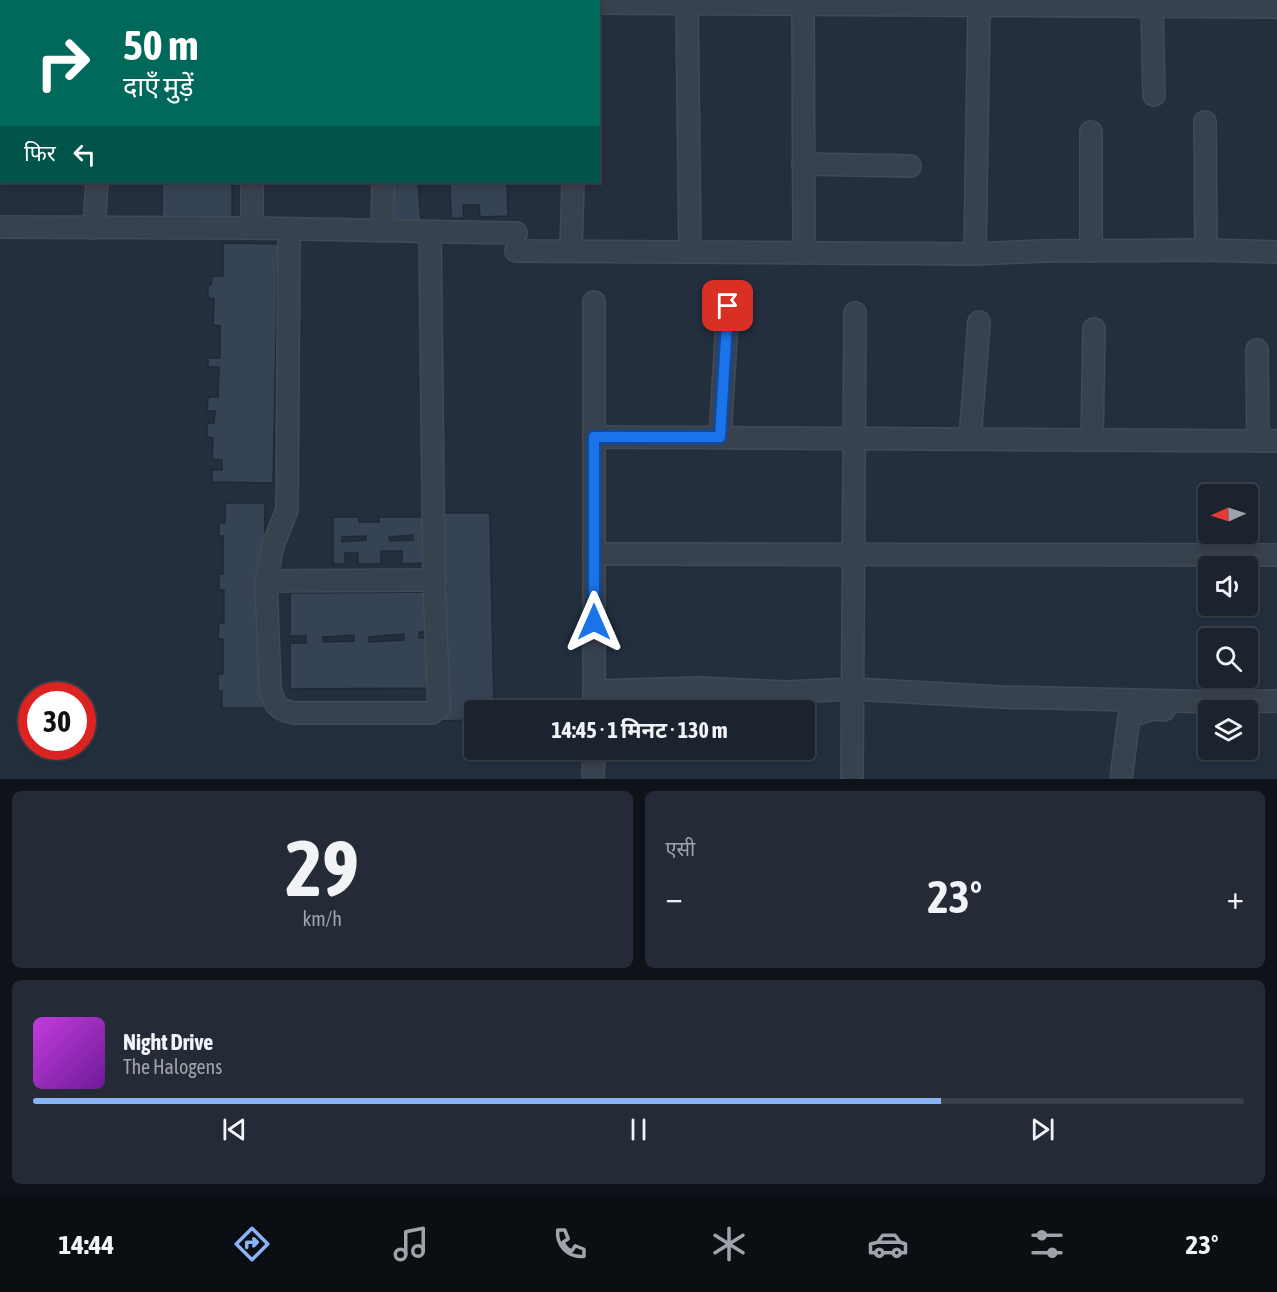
<!DOCTYPE html>
<html lang="hi">
<head>
<meta charset="utf-8">
<style>
  body { margin:0; font-family:"Asap Condensed","Noto Sans Devanagari",sans-serif; background:#242b36; color:#f1f3f6; height:100vh; display:flex; flex-direction:column; font-size:22px; white-space:nowrap }
  * { box-sizing:border-box; margin:0 }
  p { font-size:20px; color:#a0a4aa }
  .icon { flex:none; width:33px; height:33px; fill:none; stroke:currentColor; stroke-width:2; stroke-linecap:round; stroke-linejoin:round }
  .map { position:relative; height:779px; overflow:hidden }
  .sheet { display:flex; flex-direction:column; gap:12px; padding:12px; background:#0f1319; flex:1 }
  .sheet>* { flex:none }
  .hud { position:absolute; left:0px; top:0px; width:600px; height:183px; box-shadow:0 3px 9px #0003,0 0 0 2px #39404a; background:#00695c; color:#fff; overflow:hidden }
  .needle { width:39px; rotate:267deg }
  .tools { position:absolute; left:1198px; top:484px; display:grid; gap:12px }
  .tools a { display:grid; place-items:center; width:60px; height:60px; border-radius:6px; background:#1b232e; box-shadow:0 3px 9px #0003,0 0 0 2px #39404a; font-size:30px }
  .speed { position:absolute; left:18px; top:682px; display:flex; gap:12px; font-size:30px; font-weight:700; text-align:center }
  .speed>* { display:grid; place-content:center; width:78px; height:78px; border-radius:50%; background:#1b232e; box-shadow:0 3px 9px #0003,0 0 0 2px #39404a; line-height:1 }
  .speed .limit { border:9px solid #d22; background:#fff; color:#111 }
  .pin { position:absolute; display:grid; place-items:center; width:51px; height:51px; color:#fff; margin:-26px; border-radius:12px; box-shadow:0 3px 9px #0006 }
  .me { position:absolute; width:66px; margin:-33px; rotate:0deg; stroke-linejoin:round; filter:drop-shadow(0 0 4px #0008) }
  .turn { display:flex; align-items:center; gap:21px; height:126px; padding:0 24px; font-size:27px }
  .turn .icon { width:78px; height:78px; stroke-width:2.5 }
  .turn b { display:block; font-size:42px; line-height:51px }
  .then { display:flex; align-items:center; height:57px; padding:0 24px; background:#0003; gap:12px; font-size:22px }
  .big { font-size:45px; font-weight:700; line-height:1.1 }
  .sheet .widget { flex:1; display:flex; flex-direction:column; justify-content:center; gap:9px; min-width:0; padding:0 21px; border-radius:9px; background:#242b36 }
  .sheet .dial { align-items:center; gap:0 }
  .dial b { font-size:78px; line-height:1 }
  .song { display:flex; align-items:center; gap:18px }
  .cover { width:72px; height:72px; border-radius:9px; background:linear-gradient(135deg,hsl(290 70% 55%),hsl(280 70% 35%)) }
  .played { height:6px; border-radius:3px; background:linear-gradient(90deg,#8ab4f8 75%,#39404a 75%) }
  .keys { display:flex; justify-content:space-around; direction:ltr }
  .heat { display:flex; justify-content:space-between; align-items:center; font-size:33px; direction:ltr }
  .sheet .tiles { flex:1; display:grid; gap:12px; grid-template-columns:1fr 1fr }
  .widget:last-child { grid-column:span 2 }
  .trip { position:absolute; left:464px; top:700px; width:351px; height:60px; border-radius:6px; background:#1b232e; box-shadow:0 3px 9px #0003,0 0 0 2px #39404a; font-weight:700; line-height:60px; text-align:center }
  .tab-bar { display:flex; height:96px; justify-content:space-around; align-items:center; background:#0b0e12; color:#a0a4aa }
  .tab-bar .icon { width:42px; height:42px }
  .tab-bar .selected { color:#8ab4f8 }
  .tab-bar b { font-size:27px; color:#f1f3f6 }
  .map>svg:first-child { display:block }
</style>
</head>
<body>
<div class="map">
<svg width="1277" height="779" viewBox="0 0 1277 779">
  <rect width="100%" height="100%" fill="#242f3e"/>
  <g fill="#364354" stroke="#1f2835" stroke-width="1.5" fill-rule="evenodd">
    <path d="M162 182H232V220L162 221Z"/>
    <path d="M387 182H418L421 221 390 223Z"/>
    <path d="M450 182H507L508 216 480 217 479 205H463L464 218H451Z"/>
    <path d="M223 243 278 244 273 483 212 482V470H222V460L212 459 213 438 207 437V423H214L215 411H207L208 397H218L219 367H208V358H220V326L213 325 214 299 208 298V285H211L212 276H223Z"/>
    <path d="M225 503H265L264 708H222V691H218V674H223V639H218L219 623H224V590H219V574H223V536H219V523H225Z"/>
    <path d="M440 513H490L494 711H474V720L443 721 441 610 446 609V603H441V589H446L445 582H441Z"/>
    <path d="M333 517H359V522H379V517H425L426 563 402 564V551H381V564H358V553H345V564H333ZM413 535V540L390 541 389 537ZM366 536V540L342 542V537Z"/>
    <path d="M433 592V632H419V638H434V688L290 689V643H306V636H290V593ZM404 634V640L369 642V637ZM354 635V641L323 642V637Z"/>
  </g>
  <g fill="none" stroke-linecap="round" stroke-linejoin="round">
    <defs>
      <g id="street">
        <path d="M102 2V0"/>
        <path d="M252 2V0"/>
        <path d="M387 2V0"/>
        <path d="M598 3 1277 7"/>
        <path d="M687 4 690 252"/>
        <path d="M803 4 804 253"/>
        <path d="M979 6 975 254 1041 251 1206 250 1277 252"/>
        <path d="M1152 6 1154 95"/>
        <path d="M1205 122 1206 250"/>
        <path d="M1091 132V251"/>
        <path d="M803 164 910 166"/>
        <path d="M252 182V228L516 233"/>
        <path d="M0 227 252 228"/>
        <path d="M94 228 97 182"/>
        <path d="M289 229 287 510 273 545 266 581 270 688C275 705 276 709 294 713H432L439 708 434 580 430 232"/>
        <path d="M382 231 383 182"/>
        <path d="M516 251 975 254"/>
        <path d="M571 251 573 182"/>
        <path d="M1257 350 1258 441"/>
        <path d="M594 437 1277 441"/>
        <path d="M720 437 728 306"/>
        <path d="M970 439 979 322"/>
        <path d="M1092 440 1094 329"/>
        <path d="M594 554 1277 555"/>
        <path d="M266 581 434 580"/>
        <path d="M594 691 699 688 786 692 853 689 1001 697 1220 702 1277 701"/>
        <path d="M594 711V302"/>
        <path d="M593 779 594 750"/>
        <path d="M852 779 855 313"/>
        <path d="M1121 779 1129 717 1151 709 1164 710"/>
      </g>
    </defs>
    <use href="#street" stroke="#414a57" stroke-width="24"/>
    <use href="#street" stroke="#38414e" stroke-width="21"/>
  </g>
  <g fill="none" stroke-linecap="round" stroke-linejoin="round">
    <defs>
      <path id="route" d="M594 622V437H720L728 306"/>
    </defs>
    <use href="#route" stroke="#114b97" stroke-width="15"/>
    <use href="#route" stroke="#1a73e8" stroke-width="10"/>
  </g>
</svg>
<div class="tools">
<a><svg class="needle" viewBox="-14 -14 28 28"><path d="M0-13l5 13h-10z" fill="#e53935"/><path d="M0 13l5-13h-10z" fill="#a0a4aa"/></svg></a>
<a><svg class="icon" aria-label="sound" viewBox="0 0 24 24"><path d="M4 9h4l5-4v14l-5-4H4zM17 9q2 3 0 6"/></svg></a>
<a><svg class="icon" aria-label="search" viewBox="0 0 24 24"><circle cx="10" cy="10" r="6"/><path d="M15 15l6 6"/></svg></a>
<a><svg class="icon" aria-label="layers" viewBox="0 0 24 24"><path d="M12 4l9 5-9 5-9-5zM3 14l9 5 9-5"/></svg></a>
</div>
<div class="speed"><div class="limit">30</div></div>
<div class="pin" style="left:728px;top:306px;background:#d93025"><svg class="icon" aria-label="arrive" viewBox="0 0 24 24"><path d="M6 21V4h12l-3 4 3 4H6"/></svg></div>
<svg class="me" style="left:594px;top:622px" viewBox="-20 -20 40 40"><path d="M0-17L14 15 0 8-14 15z" fill="#1a73e8" stroke="#fff" stroke-width="4"/></svg>
<div class="trip">14:45 · 1 मिनट · 130 m</div>
<div class="hud">
<div class="turn"><svg class="icon" aria-label="right" viewBox="0 0 24 24"><path d="M7 20v-9h11M14 6l5 5-5 5"/></svg><div><b>50 m</b>दाएँ मुड़ें</div></div>
<div class="then">फिर<svg class="icon" aria-label="left" viewBox="0 0 24 24"><path d="M17 20v-9H6M10 6l-5 5 5 5"/></svg></div>
</div>
</div>
<section class="sheet">
<div class="tiles">
<div class="widget dial"><b>29</b><p>km/h</p></div>
<div class="widget"><p>एसी</p>
<div class="heat"><a>−</a><b class="big">23°</b><a>+</a></div>
</div>
<div class="widget">
<div class="song"><i class="cover"></i><div><b>Night Drive</b><p>The Halogens</p></div></div>
<div class="played"></div>
<div class="keys"><svg class="icon" aria-label="previous" viewBox="0 0 24 24"><path d="M18 5L8 12l10 7zM5 5v14"/></svg><svg class="icon" aria-label="pause" viewBox="0 0 24 24"><path d="M8 5v14M16 5v14"/></svg><svg class="icon" aria-label="next" viewBox="0 0 24 24"><path d="M6 5l10 7-10 7zM19 5v14"/></svg></div>
</div>
</div>
</section>
<nav class="tab-bar">
<b>14:44</b>
<svg class="icon selected" aria-label="directions" viewBox="0 0 24 24"><path d="M12 3l9 9-9 9-9-9zM9 14v-3h6M13 9l2 2-2 2"/></svg>
<svg class="icon" aria-label="music" viewBox="0 0 24 24"><path d="M9 18V5l10-2v13"/><circle cx="6" cy="18" r="3"/><circle cx="16" cy="16" r="3"/></svg>
<svg class="icon" aria-label="phone" viewBox="0 0 24 24"><path d="M5 4h4l2 5-3 2q2 4 5 5l2-3 5 2v4C11 20 4 13 5 4z"/></svg>
<svg class="icon" aria-label="climate" viewBox="0 0 24 24"><path d="M12 3v18M4 7l16 10M4 17L20 7"/></svg>
<svg class="icon" aria-label="car" viewBox="0 0 24 24"><path d="M5 17H2v-5l4-1 3-4h7l3 4 3 1v5h-3M9 17h6M6 11h13"/><circle cx="7" cy="17" r="2"/><circle cx="17" cy="17" r="2"/></svg>
<svg class="icon" aria-label="filters" viewBox="0 0 24 24"><path d="M4 7h16M4 17h16"/><circle cx="9" cy="7" r="2"/><circle cx="15" cy="17" r="2"/></svg>
<b>23°</b>
</nav>
</body>
</html>
